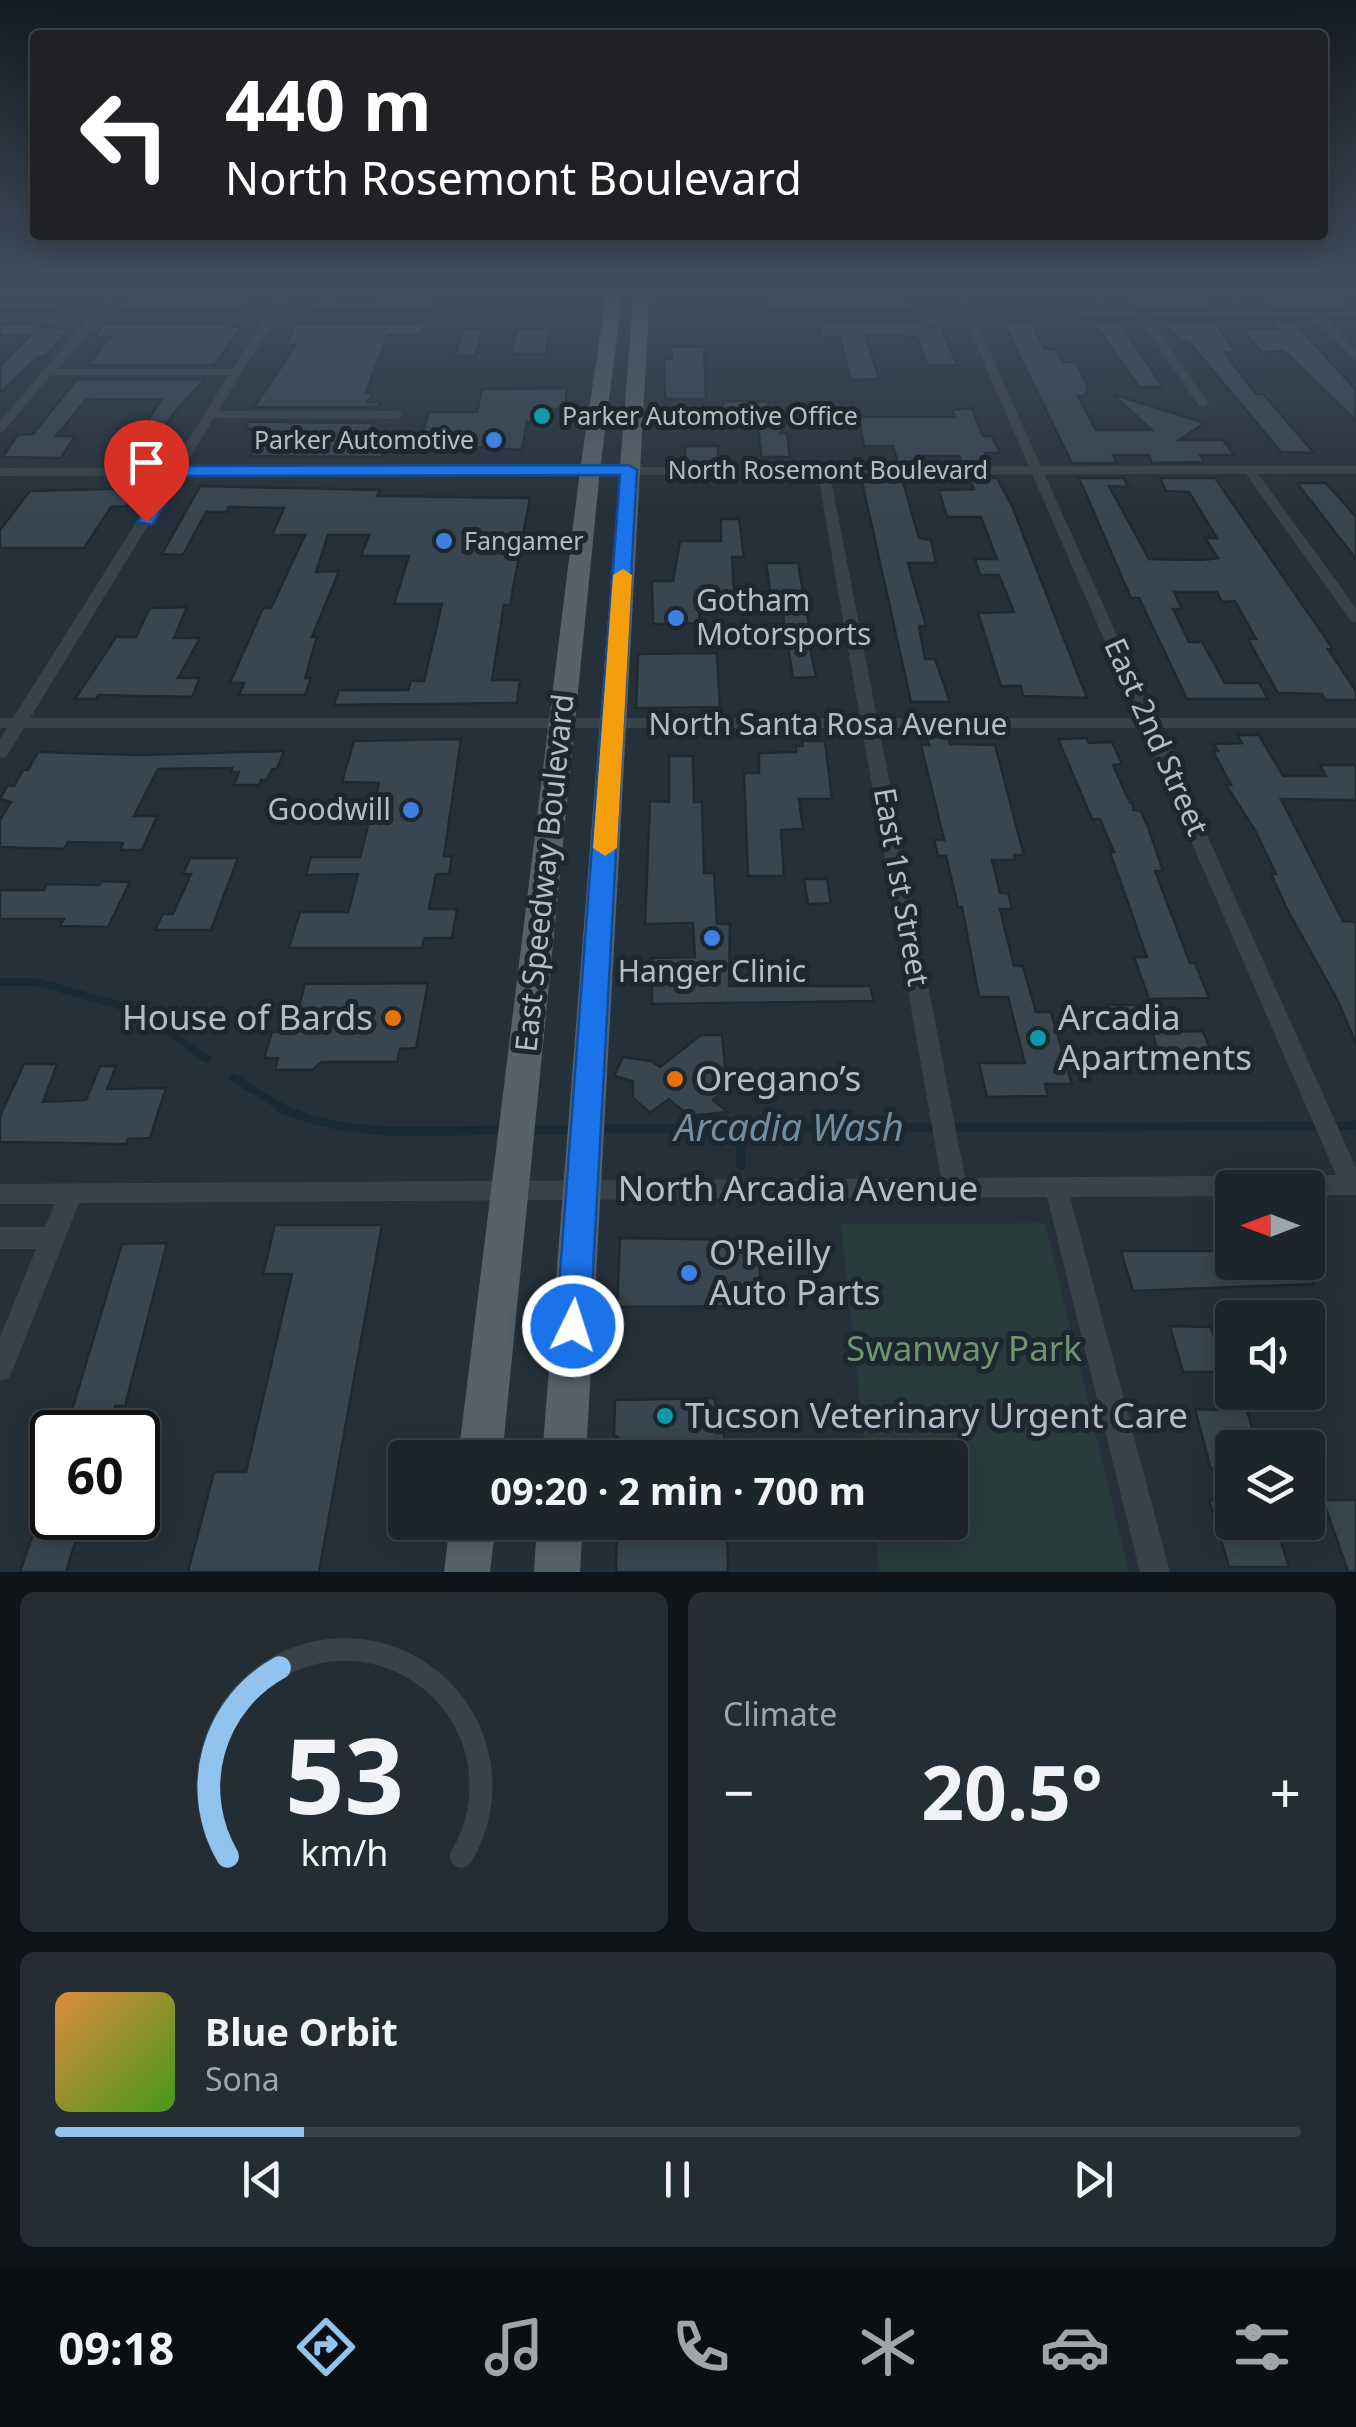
<!DOCTYPE html>
<html lang="en">
<head>
<meta charset="utf-8">
<style>
  body { margin:0; font-family:"Noto Sans",sans-serif; background:#252d34; color:#f1f3f6; height:100vh; display:flex; flex-direction:column; font-size:38px; white-space:nowrap }
  * { box-sizing:border-box; margin:0 }
  p { font-size:32px; color:#a0a5a9 }
  .icon { flex:none; width:55px; height:55px; fill:none; stroke:currentColor; stroke-width:2; stroke-linecap:round; stroke-linejoin:round }
  .map { position:relative; height:1572px; overflow:hidden }
  .drawer { display:flex; flex-direction:column; gap:20px; padding:20px; background:#0f1418; flex:1 }
  .drawer>* { flex:none }
  .banner { position:absolute; left:30px; top:30px; width:1298px; height:210px; border-radius:10px; box-shadow:0 5px 25px #0003,0 0 0 2px #3a4248; background:#202124; color:#fff; overflow:hidden }
  .needle { width:65px; rotate:270deg }
  .controls { position:absolute; left:1215px; top:1170px; display:grid; gap:20px }
  .controls a { display:grid; place-items:center; width:110px; height:110px; border-radius:10px; background:#1c252c; box-shadow:0 5px 25px #0003,0 0 0 2px #3a4248; font-size:50px }
  .speed { position:absolute; left:30px; top:1410px; display:flex; gap:20px; font-size:50px; font-weight:700; text-align:center }
  .speed>* { display:grid; place-content:center; width:130px; height:130px; border-radius:50%; background:#1c252c; box-shadow:0 5px 25px #0003,0 0 0 2px #3a4248; line-height:1 }
  .speed .limit { border:5px solid #111; border-radius:15px; background:#fff; color:#111 }
  .pin { position:absolute; display:grid; place-items:center; width:85px; height:85px; color:#fff; margin:-102px -42px; border-radius:50% 50% 50% 0; rotate:-45deg; box-shadow:0 0 10px #0007 }
  .pin .icon { rotate:45deg }
  .me { position:absolute; width:110px; margin:-55px; rotate:4deg; stroke-linejoin:round; filter:drop-shadow(0 0 8px #0008) }
  .turn { display:flex; align-items:center; gap:35px; height:210px; padding:0 30px; font-size:45px }
  .turn .icon { width:130px; height:130px; stroke-width:2.5 }
  .turn b { display:block; font-size:70px; line-height:85px }
  .big { font-size:75px; font-weight:700; line-height:1.1 }
  .drawer .tile { flex:1; display:flex; flex-direction:column; justify-content:center; gap:15px; min-width:0; padding:0 35px; border-radius:15px; background:#252d34 }
  .drawer .dial { align-items:center; gap:0 }
  .dial svg { height:260px; overflow:visible; fill:none; stroke:#3a4248; stroke-width:7; stroke-linecap:round; text-anchor:middle }
  .dial text { fill:#f1f3f6; stroke:none }
  .song { display:flex; align-items:center; gap:30px }
  .cover { width:120px; height:120px; border-radius:15px; background:linear-gradient(135deg,hsl(30 70% 55%),hsl(100 70% 35%)) }
  .played { height:10px; border-radius:5px; background:linear-gradient(90deg,#90c3ee 20%,#3a4248 20%) }
  .keys { display:flex; justify-content:space-around; direction:ltr }
  .heat { display:flex; justify-content:space-between; align-items:center; font-size:55px; direction:ltr }
  .drawer .tiles { flex:1; display:grid; gap:20px; grid-template-columns:1fr 1fr }
  .tile:last-child { grid-column:span 2 }
  .trip { position:absolute; left:388px; top:1440px; width:580px; height:100px; border-radius:10px; background:#1c252c; box-shadow:0 5px 25px #0003,0 0 0 2px #3a4248; font-weight:700; line-height:100px; text-align:center }
  .dock { display:flex; height:160px; justify-content:space-around; align-items:center; background:#0b0f12; color:#a0a5a9 }
  .dock .icon { width:70px; height:70px }
  .dock .selected { color:#90c3ee }
  .dock b { font-size:45px; color:#f1f3f6 }
  .map>svg:first-child { display:block }
</style>
</head>
<body>
<div class="map">
<svg width="1356" height="1572" viewBox="0 0 1356 1572">
  <rect width="100%" height="100%" fill="#25313a"/>
  <path fill="#273b3a" d="M1045 1223 1129 1572H879L874 1523 950 1522V1458L866 1457 841 1224Z"/>
  <g fill="none" stroke-linecap="round" stroke-linejoin="round">
    <g stroke="#192a37" stroke-width="8">
      <path d="M0 982H37L139 1011 207 1059"/>
      <path d="M234 1078 286 1110"/>
    </g>
    <g stroke="#192a37" stroke-width="9">
      <path d="M280 1108C351 1139 429 1131 505 1130"/>
      <path d="M1332 1126 1356 1125"/>
      <path d="M597 1129 1320 1126"/>
      <path d="M740 1129 741 1166"/>
      <path d="M527 1130H575"/>
    </g>
  </g>
  <g fill="#374650" stroke="#1f2931" stroke-width="2.5">
    <path d="M767 289H854L856 299 908 298 912 309H770Z"/>
    <path d="M1118 289H1199L1214 308H1132Z"/>
    <path d="M1252 289H1275L1279 294H1340L1355 308H1271Z"/>
    <path d="M255 290 243 310H116L129 294Z"/>
    <path d="M324 290H343L338 301H380L384 291 439 290 432 310H311Z"/>
    <path d="M0 300H67L57 310H0Z"/>
    <path d="M1032 322 1044 349H1055L1063 362H1076L1087 384 1086 396H1078L1096 430H1152L1112 394 1205 423 1179 440H1223L1234 455H1200L1204 462 1152 463 1149 455H1113L1117 463H1072L1003 323Z"/>
    <path d="M1165 322H1215L1235 352H1224L1256 394H1263L1314 453 1281 452 1188 341H1179Z"/>
    <path d="M1271 322H1294L1356 390V421L1284 351 1262 352 1241 329H1277Z"/>
    <path d="M819 323H918L920 326 941 327 957 365H927L917 337 865 335 879 379 851 380 840 337H822Z"/>
    <path d="M1094 323H1121L1163 387H1139Z"/>
    <path d="M0 324H44L40 327 70 328 45 357H38L0 393V366L30 336H0Z"/>
    <path d="M105 324H234L232 327H242L214 365H88L110 337H94Z"/>
    <path d="M296 324H427L418 335H388L366 393H373L368 402H380L378 407H254L296 345H285Z"/>
    <path d="M464 328 483 329 475 356H455Z"/>
    <path d="M517 329H550L546 354H511Z"/>
    <path d="M671 347H704L706 399H665L664 359H672Z"/>
    <path d="M77 379H205L174 413 144 458H123L162 399 86 400 56 436H75L61 458 3 457 17 435 33 434Z"/>
    <path d="M567 388 565 409H550L549 421 527 422 522 450 463 446 465 437 421 438 429 412H477L482 389Z"/>
    <path d="M723 401H768L770 416H724Z"/>
    <path d="M972 408 983 436H992L1000 453H985L990 463H962L959 456H917L919 463H898L893 446H864L859 417H955L952 410Z"/>
    <path d="M248 422 373 423 370 432H389L381 457 250 456 265 429H245Z"/>
    <path d="M758 424H786L780 433H787L790 457H765L762 462Z"/>
    <rect x="685" y="446" width="33" height="17"/>
    <path d="M969 478H997L1012 506 1087 698 1023 696 1021 686H1001L978 613 1014 612 999 575H980L975 559H997L981 517H947L939 490 974 489Z"/>
    <path d="M1079 478H1124L1128 487 1109 486 1149 559 1203 560 1218 558 1205 538H1217L1189 492 1166 491 1160 478H1215L1333 649H1328L1356 691V700H1325L1322 694 1278 693 1248 639H1256L1235 601 1222 602 1217 592H1174L1182 609H1173L1189 642H1202L1225 683H1259L1268 699H1187L1139 598H1131Z"/>
    <path d="M862 482H903L919 538 931 540 936 563H908L926 626H919L925 659H935L950 702H911Z"/>
    <path d="M1297 483H1326L1356 517V559Z"/>
    <path d="M200 486 380 490 377 496 530 498 510 605H504L492 680H520L517 703 334 705 339 690H408L411 681H424L442 604H394L409 556H361L369 535H328L316 572 339 571 312 637H317L305 678H311L305 695H239L244 683H230L263 608H271L305 535H272L284 508 229 507 227 512H206L183 555 162 554Z"/>
    <path d="M107 489H137L127 506 111 507 84 548H0V530L30 491Z"/>
    <path d="M721 519H739L744 557H732L734 592H708V606H699L700 623 653 624 652 581H673L680 541H721Z"/>
    <path d="M766 563H798L809 625H805L816 677 793 678 781 602H772Z"/>
    <path d="M187 607 174 638H200L178 678H200L192 697 98 695 96 699H75L116 637H136L150 608Z"/>
    <path d="M717 653 720 707 636 708 638 654Z"/>
    <path d="M1237 735H1259L1283 776H1326L1320 765H1356V800L1281 799 1343 921 1356 922V1044L1338 1001 1287 909 1271 874H1276L1255 830 1226 785H1231L1213 751H1218L1214 744 1242 743Z"/>
    <path d="M927 737H949L950 744 995 745 1024 855H1014L1015 860H992L1000 893H1008L1012 909H1000L1014 966H1023L1036 1012H1051L1072 1084H1045L1048 1096 987 1097 979 1063H1025L1008 997H979L962 907H958L946 856H938L934 840H944L921 745H929Z"/>
    <path d="M1087 738 1089 743 1112 742 1122 764 1113 765 1130 803 1133 802V810L1141 811 1148 827 1163 871H1155L1190 963H1195L1209 998 1149 999 1134 957H1147L1110 852H1114L1100 819H1092L1058 739Z"/>
    <path d="M461 739 444 856H452L449 874H436L429 909H457L452 938H424L422 948H289L300 912H348L358 874 306 875 311 857H360L379 783 342 782 354 741Z"/>
    <path d="M802 741H825L832 799H799L803 829 781 830 784 876H748L744 773H759V753L796 752V746H803Z"/>
    <path d="M284 751 277 769H272L267 780H261L259 785H234L239 772H231L232 768 158 769 134 816H157L142 850H120L123 843 68 842 64 849 0 847V820L11 802 0 799 8 785 14 786 23 770H28L38 752 138 755Z"/>
    <path d="M669 756H693L694 802H702L704 873H714L717 924H730L729 986H870L874 1001 652 1004V958L695 957 693 923 645 924 650 801 669 802Z"/>
    <path d="M190 858H238L211 930H155L163 914H173L191 874H183Z"/>
    <path d="M804 879H827L831 903 808 904Z"/>
    <path d="M101 881 130 882 108 927 60 926 64 919H0V890H44L47 884 99 885Z"/>
    <path d="M428 983 416 1048 400 1049 397 1062H322L312 1070H275L278 1058H264L272 1032H292L305 984Z"/>
    <path d="M1107 1005H1142L1148 1021H1112Z"/>
    <path d="M1203 1031 1219 1071 1164 1069 1152 1032Z"/>
    <path d="M701 1035H722L727 1088 713 1100 728 1112 689 1116 669 1099 650 1113 633 1098V1081L614 1076 623 1057 651 1061 660 1067Z"/>
    <path d="M24 1064H57L43 1102 86 1100 100 1066H116L107 1089 166 1088 150 1138 128 1139 126 1144 0 1142V1116Z"/>
    <path d="M275 1225H382L319 1572H188L214 1472H246L292 1274H263Z"/>
    <path d="M620 1238 758 1240 762 1306 617 1307Z"/>
    <path d="M167 1243 125 1406H115L107 1432H62L74 1403 122 1244Z"/>
    <path d="M1121 1251H1232V1262H1305L1313 1284 1133 1291Z"/>
    <path d="M1170 1326 1211 1327 1225 1372H1183Z"/>
    <path d="M715 1398 716 1433H724L725 1458H619V1438L614 1435 615 1400Z"/>
    <path d="M1195 1409 1247 1411 1258 1448H1232V1470L1211 1469Z"/>
    <path d="M38 1459H52V1527H80L66 1572H20L49 1487 29 1486Z"/>
    <path d="M1209 1500H1232V1522H1275L1289 1567H1229Z"/>
    <path d="M1323 1500H1356V1572H1348Z"/>
    <path d="M617 1522H727L728 1572H616Z"/>
  </g>
  <g fill="none" stroke-linecap="round" stroke-linejoin="round">
    <g fill="#38424a" fill-rule="evenodd">
      <path d="M114 289H125L104 314H268L283 289H293L278 314 962 313 952 289H962L972 312H1104L1089 289H1099L1114 312H1239L1220 289H1230L1250 312H1356V318H1325L1356 351V360L1313 318H1149L1209 404 1203 407 1199 406 1139 318 975 319 1154 718H1356V728H1159L1356 1168V1195H1308V1188H1232V1196L1070 1197 1170 1572H1140L1047 1197 79 1203 13 1369 9 1378 0 1381V1337L36 1249H0V1227H45L55 1204H0V1184L941 1178 862 728H24L6 757 0 758V739L7 728H0V718H13L229 375H51L4 431 0 432V421L88 320H0V314H93ZM965 319 1138 718H877L829 469 823 465 817 469 860 718H30L214 418 397 419 403 415 397 411H218L274 320ZM99 320H264L233 369H57ZM879 728H1142L1336 1175 965 1178Z"/>
      <path d="M1249 466 1253 467 1356 608V622L1351 621 1243 470Z"/>
    </g>
    <path fill="#38424a" fill-rule="evenodd" d="M1356 466V474L0 476V468Z"/>
    <g fill="#56626a" fill-rule="evenodd">
      <path d="M607 289H623L600 470 502 1458H458L580 470Z"/>
      <path d="M634 289H650L586 1458H542Z"/>
      <path d="M450 1522H496L490 1572H444Z"/>
      <path d="M537 1522H583L580 1572H534Z"/>
    </g>
  </g>
  <linearGradient id="sky" x2="0" y2="1"><stop stop-color="#141b20"/><stop offset="0.57" stop-color="#404e60"/><stop offset="1" stop-color="#404e60" stop-opacity="0"/></linearGradient>
  <rect width="1356" height="509" fill="url(#sky)"/>
  <path fill="#1a73e8" stroke="#114b97" stroke-width="2.5" d="M629 465 637 470 590 1326 585 1336 573 1341 561 1336 556 1326 620 475 183 476 152 525 137 522 172 468 178 466Z"/>
  <path fill="#f59e0b" d="M623 569 632 575 617 848 605 856 593 848 613 575Z"/>
  <g fill="#0f9aa8" stroke="#1d272f" stroke-width="4">
    <circle cx="542" cy="416" r="10"/>
    <circle cx="1038" cy="1038" r="10"/>
    <circle cx="665" cy="1416" r="10"/>
  </g>
  <g fill="#3f7fe0" stroke="#1d272f" stroke-width="4">
    <circle cx="494" cy="440" r="10"/>
    <circle cx="444" cy="541" r="10"/>
    <circle cx="676" cy="618" r="10"/>
    <circle cx="411" cy="810" r="10"/>
    <circle cx="712" cy="938" r="10"/>
    <circle cx="689" cy="1273" r="10"/>
  </g>
  <g fill="#e8710a" stroke="#1d272f" stroke-width="4">
    <circle cx="393" cy="1018" r="10"/>
    <circle cx="675" cy="1079" r="10"/>
  </g>
  <g text-anchor="middle" stroke-width="10" stroke-linejoin="round" paint-order="stroke">
    <g font-size="25" fill="#b4bdc6" stroke="#1d272f" text-anchor="start">
      <text x="562" y="425">Parker Automotive Office</text>
      <text x="474" y="449" text-anchor="end">Parker Automotive</text>
      <text x="464" y="550">Fangamer</text>
    </g>
    <g font-size="25" fill="#b4bdc6" stroke="#1d272f">
      <text x="828" y="479">North Rosemont Boulevard</text>
    </g>
    <g font-size="30" fill="#b4bdc6" stroke="#1d272f" text-anchor="start">
      <text x="696" y="611">Gotham<tspan x="696" dy="34">Motorsports</tspan></text>
      <text x="391" y="820" text-anchor="end">Goodwill</text>
      <text x="712" y="982" text-anchor="middle">Hanger Clinic</text>
    </g>
    <g font-size="30" fill="#b4bdc6" stroke="#1d272f">
      <text x="828" y="735">North Santa Rosa Avenue</text>
      <text transform="translate(1156 737) rotate(66)" y="10">East 2nd Street</text>
      <text transform="translate(545 873) rotate(-84)" y="10">East Speedway Boulevard</text>
      <text transform="translate(901 887) rotate(80)" y="10">East 1st Street</text>
    </g>
    <g font-size="35" fill="#b4bdc6" stroke="#1d272f" text-anchor="start">
      <text x="373" y="1030" text-anchor="end">House of Bards</text>
      <text x="1058" y="1030">Arcadia<tspan x="1058" dy="40">Apartments</tspan></text>
      <text x="695" y="1091">Oregano’s</text>
      <text x="709" y="1265">O'Reilly<tspan x="709" dy="40">Auto Parts</tspan></text>
      <text x="685" y="1428">Tucson Veterinary Urgent Care</text>
    </g>
    <g font-size="35" fill="#b4bdc6" stroke="#1d272f">
      <text x="798" y="1201">North Arcadia Avenue</text>
    </g>
    <g font-size="35" fill="#6d9570" stroke="#1d272f">
      <text x="964" y="1361">Swanway Park</text>
    </g>
    <g font-size="38" font-style="italic" fill="#708da2" stroke="#1d272f">
      <text x="789" y="1141">Arcadia Wash</text>
    </g>
  </g>
</svg>
<div class="controls">
<a><svg class="needle" viewBox="-14 -14 28 28"><path d="M0-13l5 13h-10z" fill="#e53935"/><path d="M0 13l5-13h-10z" fill="#a0a5a9"/></svg></a>
<a><svg class="icon" aria-label="sound" viewBox="0 0 24 24"><path d="M4 9h4l5-4v14l-5-4H4zM17 9q2 3 0 6"/></svg></a>
<a><svg class="icon" aria-label="layers" viewBox="0 0 24 24"><path d="M12 4l9 5-9 5-9-5zM3 14l9 5 9-5"/></svg></a>
</div>
<div class="speed"><div class="limit">60</div></div>
<div class="pin" style="left:146px;top:522px;background:#d93025"><svg class="icon" aria-label="arrive" viewBox="0 0 24 24"><path d="M6 21V4h12l-3 4 3 4H6"/></svg></div>
<svg class="me" style="left:573px;top:1326px" viewBox="-20 -20 40 40"><circle r="17" fill="#1a73e8" stroke="#fff" stroke-width="3"/><path d="M0-11L8 9 0 5-8 9z" fill="#fff"/></svg>
<div class="trip">09:20 · 2 min · 700 m</div>
<div class="banner">
<div class="turn"><svg class="icon" aria-label="left" viewBox="0 0 24 24"><path d="M17 20v-9H6M10 6l-5 5 5 5"/></svg><div><b>440 m</b>North Rosemont Boulevard</div></div>
</div>
</div>
<section class="drawer">
<div class="tiles">
<div class="tile dial"><svg viewBox="0 0 100 80">
<path d="M14 69A42 42 0 1 1 86 69"/>
<path d="M14 69A42 42 0 0 1 30 11" stroke="#90c3ee"/>
<text x="50" y="56" font-size="32" font-weight="700">53</text>
<text x="50" y="72" font-size="11">km/h</text>
</svg></div>
<div class="tile"><p>Climate</p>
<div class="heat"><a>−</a><b class="big">20.5°</b><a>+</a></div>
</div>
<div class="tile">
<div class="song"><i class="cover"></i><div><b>Blue Orbit</b><p>Sona</p></div></div>
<div class="played"></div>
<div class="keys"><svg class="icon" aria-label="previous" viewBox="0 0 24 24"><path d="M18 5L8 12l10 7zM5 5v14"/></svg><svg class="icon" aria-label="pause" viewBox="0 0 24 24"><path d="M8 5v14M16 5v14"/></svg><svg class="icon" aria-label="next" viewBox="0 0 24 24"><path d="M6 5l10 7-10 7zM19 5v14"/></svg></div>
</div>
</div>
</section>
<nav class="dock">
<b>09:18</b>
<svg class="icon selected" aria-label="directions" viewBox="0 0 24 24"><path d="M12 3l9 9-9 9-9-9zM9 14v-3h6M13 9l2 2-2 2"/></svg>
<svg class="icon" aria-label="music" viewBox="0 0 24 24"><path d="M9 18V5l10-2v13"/><circle cx="6" cy="18" r="3"/><circle cx="16" cy="16" r="3"/></svg>
<svg class="icon" aria-label="phone" viewBox="0 0 24 24"><path d="M5 4h4l2 5-3 2q2 4 5 5l2-3 5 2v4C11 20 4 13 5 4z"/></svg>
<svg class="icon" aria-label="climate" viewBox="0 0 24 24"><path d="M12 3v18M4 7l16 10M4 17L20 7"/></svg>
<svg class="icon" aria-label="car" viewBox="0 0 24 24"><path d="M5 17H2v-5l4-1 3-4h7l3 4 3 1v5h-3M9 17h6M6 11h13"/><circle cx="7" cy="17" r="2"/><circle cx="17" cy="17" r="2"/></svg>
<svg class="icon" aria-label="filters" viewBox="0 0 24 24"><path d="M4 7h16M4 17h16"/><circle cx="9" cy="7" r="2"/><circle cx="15" cy="17" r="2"/></svg>
</nav>
</body>
</html>
